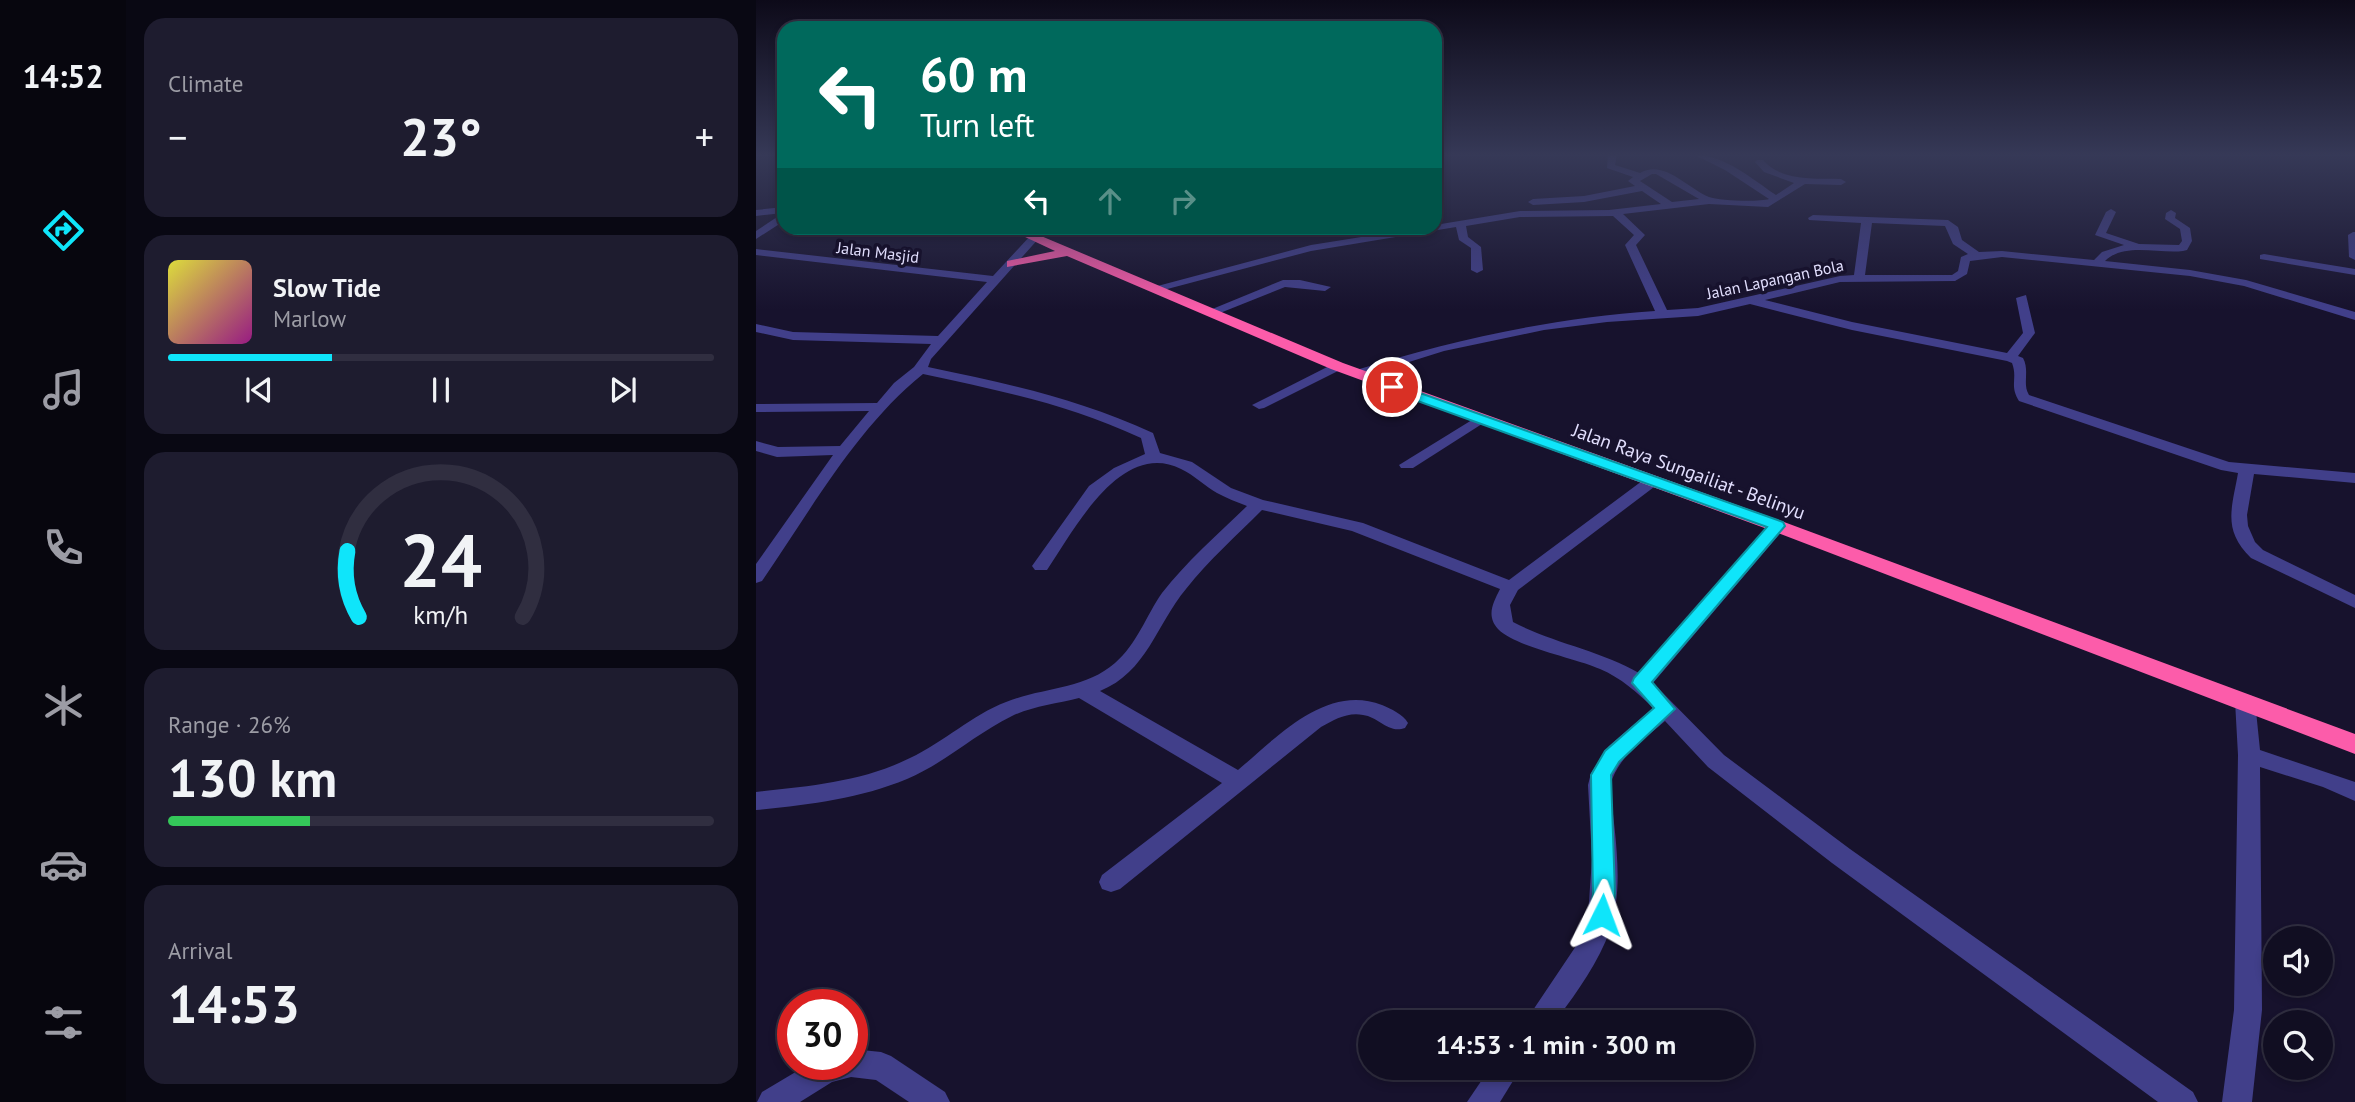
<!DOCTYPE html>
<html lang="en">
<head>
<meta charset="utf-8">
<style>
  body { margin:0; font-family:"PT Sans",sans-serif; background:#1e1c2f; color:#f1f3f6; height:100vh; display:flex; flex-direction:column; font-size:26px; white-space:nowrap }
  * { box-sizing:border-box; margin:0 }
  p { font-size:23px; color:#9c9ca5 }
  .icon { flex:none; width:38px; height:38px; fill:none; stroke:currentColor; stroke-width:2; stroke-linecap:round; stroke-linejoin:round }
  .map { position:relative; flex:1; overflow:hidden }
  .side { display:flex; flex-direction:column; gap:18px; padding:18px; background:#090813; width:630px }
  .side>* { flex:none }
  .hud { position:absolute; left:21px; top:21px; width:665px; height:214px; border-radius:21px; box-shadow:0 4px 10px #0003,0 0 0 2px #302e40; background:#00695c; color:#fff; overflow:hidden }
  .controls { position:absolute; left:1507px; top:926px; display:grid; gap:14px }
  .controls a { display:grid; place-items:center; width:70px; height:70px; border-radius:50%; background:#110e22; box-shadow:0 4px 10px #0003,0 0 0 2px #302e40; font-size:35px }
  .speed { position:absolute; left:21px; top:989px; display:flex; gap:14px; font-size:35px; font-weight:700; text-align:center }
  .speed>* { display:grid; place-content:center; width:91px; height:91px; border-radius:50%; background:#110e22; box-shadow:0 4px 10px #0003,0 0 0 2px #302e40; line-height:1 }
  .speed .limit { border:10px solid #d22; background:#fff; color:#111 }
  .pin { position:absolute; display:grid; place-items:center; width:60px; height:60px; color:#fff; margin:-30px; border:4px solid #fff; border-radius:50%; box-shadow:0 2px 7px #0007 }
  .me { position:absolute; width:77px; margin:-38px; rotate:3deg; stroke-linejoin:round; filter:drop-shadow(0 0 5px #0008) }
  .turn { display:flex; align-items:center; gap:24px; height:147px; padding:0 28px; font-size:32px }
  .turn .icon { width:91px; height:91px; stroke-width:2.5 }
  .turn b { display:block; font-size:49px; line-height:60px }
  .lanes { display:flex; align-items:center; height:66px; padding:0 28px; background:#0003; justify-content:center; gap:35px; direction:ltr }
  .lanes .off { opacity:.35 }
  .big { font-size:52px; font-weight:700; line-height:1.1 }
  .side .tile { flex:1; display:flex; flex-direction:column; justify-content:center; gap:10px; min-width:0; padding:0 24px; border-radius:21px; background:#1e1c2f }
  .side .dial { align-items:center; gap:0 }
  .dial svg { height:182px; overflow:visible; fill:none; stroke:#302e40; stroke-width:7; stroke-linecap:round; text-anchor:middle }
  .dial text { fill:#f1f3f6; stroke:none }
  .song { display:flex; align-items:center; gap:21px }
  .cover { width:84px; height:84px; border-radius:10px; background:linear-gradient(135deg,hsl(60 70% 55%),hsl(310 70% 35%)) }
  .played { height:7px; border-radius:4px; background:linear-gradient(90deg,#0fe5fa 30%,#302e40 30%) }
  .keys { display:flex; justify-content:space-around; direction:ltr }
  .heat { display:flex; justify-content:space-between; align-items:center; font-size:38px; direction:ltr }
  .charge { height:10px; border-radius:5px; background:linear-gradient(90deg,#34c759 26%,#302e40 0) }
  .trip { position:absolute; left:602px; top:1010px; width:396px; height:70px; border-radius:35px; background:#110e22; box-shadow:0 4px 10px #0003,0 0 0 2px #302e40; font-weight:700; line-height:70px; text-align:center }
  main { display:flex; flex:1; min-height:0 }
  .tabs { display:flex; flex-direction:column; width:126px; justify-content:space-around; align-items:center; background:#07060e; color:#9c9ca5 }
  .tabs .icon { width:49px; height:49px }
  .tabs .current { color:#0fe5fa }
  .tabs b { font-size:32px; color:#f1f3f6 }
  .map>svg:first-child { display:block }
</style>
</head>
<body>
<main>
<nav class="tabs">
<b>14:52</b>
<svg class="icon current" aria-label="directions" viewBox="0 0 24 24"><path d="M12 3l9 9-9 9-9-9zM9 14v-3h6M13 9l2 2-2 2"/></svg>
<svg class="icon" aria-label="music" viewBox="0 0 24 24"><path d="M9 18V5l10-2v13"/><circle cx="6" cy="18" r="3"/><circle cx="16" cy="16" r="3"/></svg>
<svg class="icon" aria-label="phone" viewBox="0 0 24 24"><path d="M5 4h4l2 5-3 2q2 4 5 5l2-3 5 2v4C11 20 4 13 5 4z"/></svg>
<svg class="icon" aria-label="climate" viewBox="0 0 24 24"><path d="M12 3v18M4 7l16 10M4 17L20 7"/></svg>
<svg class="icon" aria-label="car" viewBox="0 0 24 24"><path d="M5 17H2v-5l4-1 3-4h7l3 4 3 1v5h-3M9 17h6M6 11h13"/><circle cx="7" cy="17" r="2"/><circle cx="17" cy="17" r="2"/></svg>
<svg class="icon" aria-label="filters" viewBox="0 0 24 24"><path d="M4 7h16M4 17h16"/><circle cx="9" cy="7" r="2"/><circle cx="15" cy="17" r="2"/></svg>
</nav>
<section class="side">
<div class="tile"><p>Climate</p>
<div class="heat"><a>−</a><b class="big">23°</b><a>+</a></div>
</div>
<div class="tile">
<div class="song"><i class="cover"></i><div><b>Slow Tide</b><p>Marlow</p></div></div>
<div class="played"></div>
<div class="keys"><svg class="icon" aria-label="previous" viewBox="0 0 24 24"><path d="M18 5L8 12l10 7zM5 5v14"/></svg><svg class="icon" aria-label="pause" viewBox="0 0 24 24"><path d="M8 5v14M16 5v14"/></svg><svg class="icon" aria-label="next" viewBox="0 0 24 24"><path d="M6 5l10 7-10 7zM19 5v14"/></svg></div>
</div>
<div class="tile dial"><svg viewBox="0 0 100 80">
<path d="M14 69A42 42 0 1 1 86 69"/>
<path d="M14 69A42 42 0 0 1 9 40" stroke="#0fe5fa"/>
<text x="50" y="56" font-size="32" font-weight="700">24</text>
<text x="50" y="72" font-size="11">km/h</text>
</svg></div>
<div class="tile"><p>Range · 26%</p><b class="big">130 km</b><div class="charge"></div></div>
<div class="tile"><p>Arrival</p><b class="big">14:53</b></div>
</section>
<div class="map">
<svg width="1599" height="1102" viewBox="0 0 1599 1102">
  <rect width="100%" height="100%" fill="#17122d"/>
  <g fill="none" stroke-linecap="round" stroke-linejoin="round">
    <g fill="#413f8a" fill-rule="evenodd">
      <path d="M852 155H861L859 165 884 173C908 159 931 188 953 197 963 201 1004 202 1013 199L969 170 939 155C969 155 996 179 1020 195L1038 183 1008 172 999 162 1001 160H1007C1026 182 1058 178 1085 179L1090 182 1085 185 1049 184 1012 207 953 204 867 214 889 235 880 245 911 310 942 308 1084 276 1098 275 1105 223 1053 220 1052 218 1057 215 1192 220 1202 227 1206 240 1223 252 1246 251 1338 260 1346 252 1368 245 1339 235 1350 212 1355 209 1360 212 1350 233 1383 244 1423 245 1426 241 1424 229 1409 219 1410 213 1415 210 1420 213 1419 218 1434 228 1436 241 1431 250 1427 251C1403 254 1368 242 1349 261L1434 270 1490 280 1599 312V320L1488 286 1434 276 1246 257 1214 261 1211 274 1199 281 1084 282 1009 300 1096 322 1251 353 1267 333 1260 298 1270 295 1279 333 1262 356 1267 358C1274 371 1266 384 1273 395L1473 462 1599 473V483L1498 474 1491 515 1492 526 1499 542 1507 550 1599 595V608L1495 558C1466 530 1476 508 1482 473L1465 470 1263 401C1253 385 1262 379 1256 363L1251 361 1096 330 994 304 942 316 851 322 788 330 688 351 602 378 595 374 597 371C697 340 795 318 899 311L869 245 878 235 857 216 764 217 710 226 712 237 725 247 727 270 721 273 715 270V248L703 240 700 227 555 251 400 292 394 288 555 245 662 228H679V225L764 211 853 210 905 204 886 191 828 202 777 205 772 202 777 199 828 196 879 186 872 181 877 177 851 168ZM896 174H900L943 199 916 202 884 181ZM1116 223 1189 226 1197 244 1212 254 1205 257 1202 271 1196 275H1109Z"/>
      <path d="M28 207V221L0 239V231L27 213 0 216V210Z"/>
      <path d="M1597 232H1599V260L1593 257 1592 235Z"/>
      <path d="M275 235 284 237 175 359 172 367C253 384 321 398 397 433L404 453 436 462 475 488 507 500 607 523 753 580 890 478H902L904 481 902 484 762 590 754 605 757 622C797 643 843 650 883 673L1015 522H1027L1029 526 1027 530 897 683 968 755 1094 849 1437 1092 1442 1102H1402L1076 863 952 767 909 721C887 740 863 756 854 785 858 831 869 885 854 930 842 964 820 993 799 1022H769L820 946 832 915 836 859 832 785 835 773 853 746 897 708C881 692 865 678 844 669 820 658 759 647 742 629 730 616 737 603 744 589L596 531 506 510C480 536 453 560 430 589 400 625 391 672 344 691L482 770C520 738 570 683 626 705 635 709 647 714 652 723L649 728C632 734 623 717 607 715 591 712 578 720 565 727L364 889 355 892 346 889 343 882 346 875 466 783 323 698C300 704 277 706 256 716 219 734 189 763 151 779 103 799 51 805 0 810V792C53 786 106 782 154 758 188 742 216 715 250 702 287 687 328 690 359 663 381 644 390 616 406 593 431 561 462 534 491 506 481 502 470 498 461 493 449 486 438 475 425 469 365 439 318 530 291 570H279L276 566 333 486 358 468 389 454 385 438C312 404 245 391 167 374 100 428 55 510 6 581L0 583V564L77 455 21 457 0 451V441L22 447 84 446 113 411 0 412V404L121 403 138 383 158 367 175 344 37 340 0 332V324L37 332 182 336 231 282 0 255V249L237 276Z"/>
      <path d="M1508 254 1599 269V275L1504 259V255Z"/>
      <path d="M527 280H544L575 287 569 291 529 287 459 315 449 312Z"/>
      <path d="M581 362 588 366 586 369 508 408 503 409 496 405Z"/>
      <path d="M724 415 729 416 731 419 729 422 657 468H645L643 465Z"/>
      <path d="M1489 694 1496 696 1499 701 1504 750 1599 782V801L1567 787 1504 767 1506 1010 1496 1102H1466L1478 1010 1482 755 1479 701 1482 696Z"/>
      <path d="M96 1049 125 1052 135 1056 189 1092 194 1102H153L120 1080 95 1077 76 1082 44 1102H1L6 1092 53 1064H96Z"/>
      <path d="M734 1068H765L744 1102H711Z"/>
    </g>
    <path fill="#fc5caa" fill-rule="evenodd" d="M250 228H266L587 363 1028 522 1599 734V754L1014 530 575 369 311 256 251 267V261L299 251Z"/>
  </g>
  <linearGradient id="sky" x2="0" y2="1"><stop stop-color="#0d0a19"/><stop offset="0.5" stop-color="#363957"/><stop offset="1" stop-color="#363957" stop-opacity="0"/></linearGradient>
  <rect width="1599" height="310" fill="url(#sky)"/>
  <path fill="#0fe5fa" stroke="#0a95a2" stroke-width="2" d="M636 383 1027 522 1029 526 896 682 919 709 863 762 855 775 859 894 854 923 846 926 837 923 834 915 837 894 835 775 849 751 898 708 876 683 878 678 1011 527 631 390 630 387Z"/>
  <g text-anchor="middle" stroke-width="7" stroke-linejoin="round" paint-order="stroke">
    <g font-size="16" fill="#e2dffe" stroke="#17122d">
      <text transform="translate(122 252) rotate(7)" y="6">Jalan Masjid</text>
      <text transform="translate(1019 279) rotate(-12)" y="6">Jalan Lapangan Bola</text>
    </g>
    <g font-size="19" fill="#e2dffe" stroke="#17122d">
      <text transform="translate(933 471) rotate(20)" y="7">Jalan Raya Sungailiat - Belinyu</text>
    </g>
  </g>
</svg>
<div class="controls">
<a><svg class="icon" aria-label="sound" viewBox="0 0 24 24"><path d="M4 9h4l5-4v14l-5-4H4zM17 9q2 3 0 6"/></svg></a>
<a><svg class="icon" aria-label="search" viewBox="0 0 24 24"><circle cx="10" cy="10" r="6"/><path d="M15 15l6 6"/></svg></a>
</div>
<div class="speed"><div class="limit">30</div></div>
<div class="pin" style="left:636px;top:387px;background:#d93025"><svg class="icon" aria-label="arrive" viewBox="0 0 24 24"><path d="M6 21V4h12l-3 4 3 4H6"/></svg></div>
<svg class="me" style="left:846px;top:915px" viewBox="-20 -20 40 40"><path d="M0-17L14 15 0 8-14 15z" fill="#0fe5fa" stroke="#fff" stroke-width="4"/></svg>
<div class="trip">14:53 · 1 min · 300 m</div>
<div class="hud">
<div class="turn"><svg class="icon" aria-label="left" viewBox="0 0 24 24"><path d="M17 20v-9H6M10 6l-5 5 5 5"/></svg><div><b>60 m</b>Turn left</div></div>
<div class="lanes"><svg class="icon" aria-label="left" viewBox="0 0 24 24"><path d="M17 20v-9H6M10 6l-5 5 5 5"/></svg><svg class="icon off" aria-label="ahead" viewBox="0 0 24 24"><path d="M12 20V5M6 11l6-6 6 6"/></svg><svg class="icon off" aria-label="right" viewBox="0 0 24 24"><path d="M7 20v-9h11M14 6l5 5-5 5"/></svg></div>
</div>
</div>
</main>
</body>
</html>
